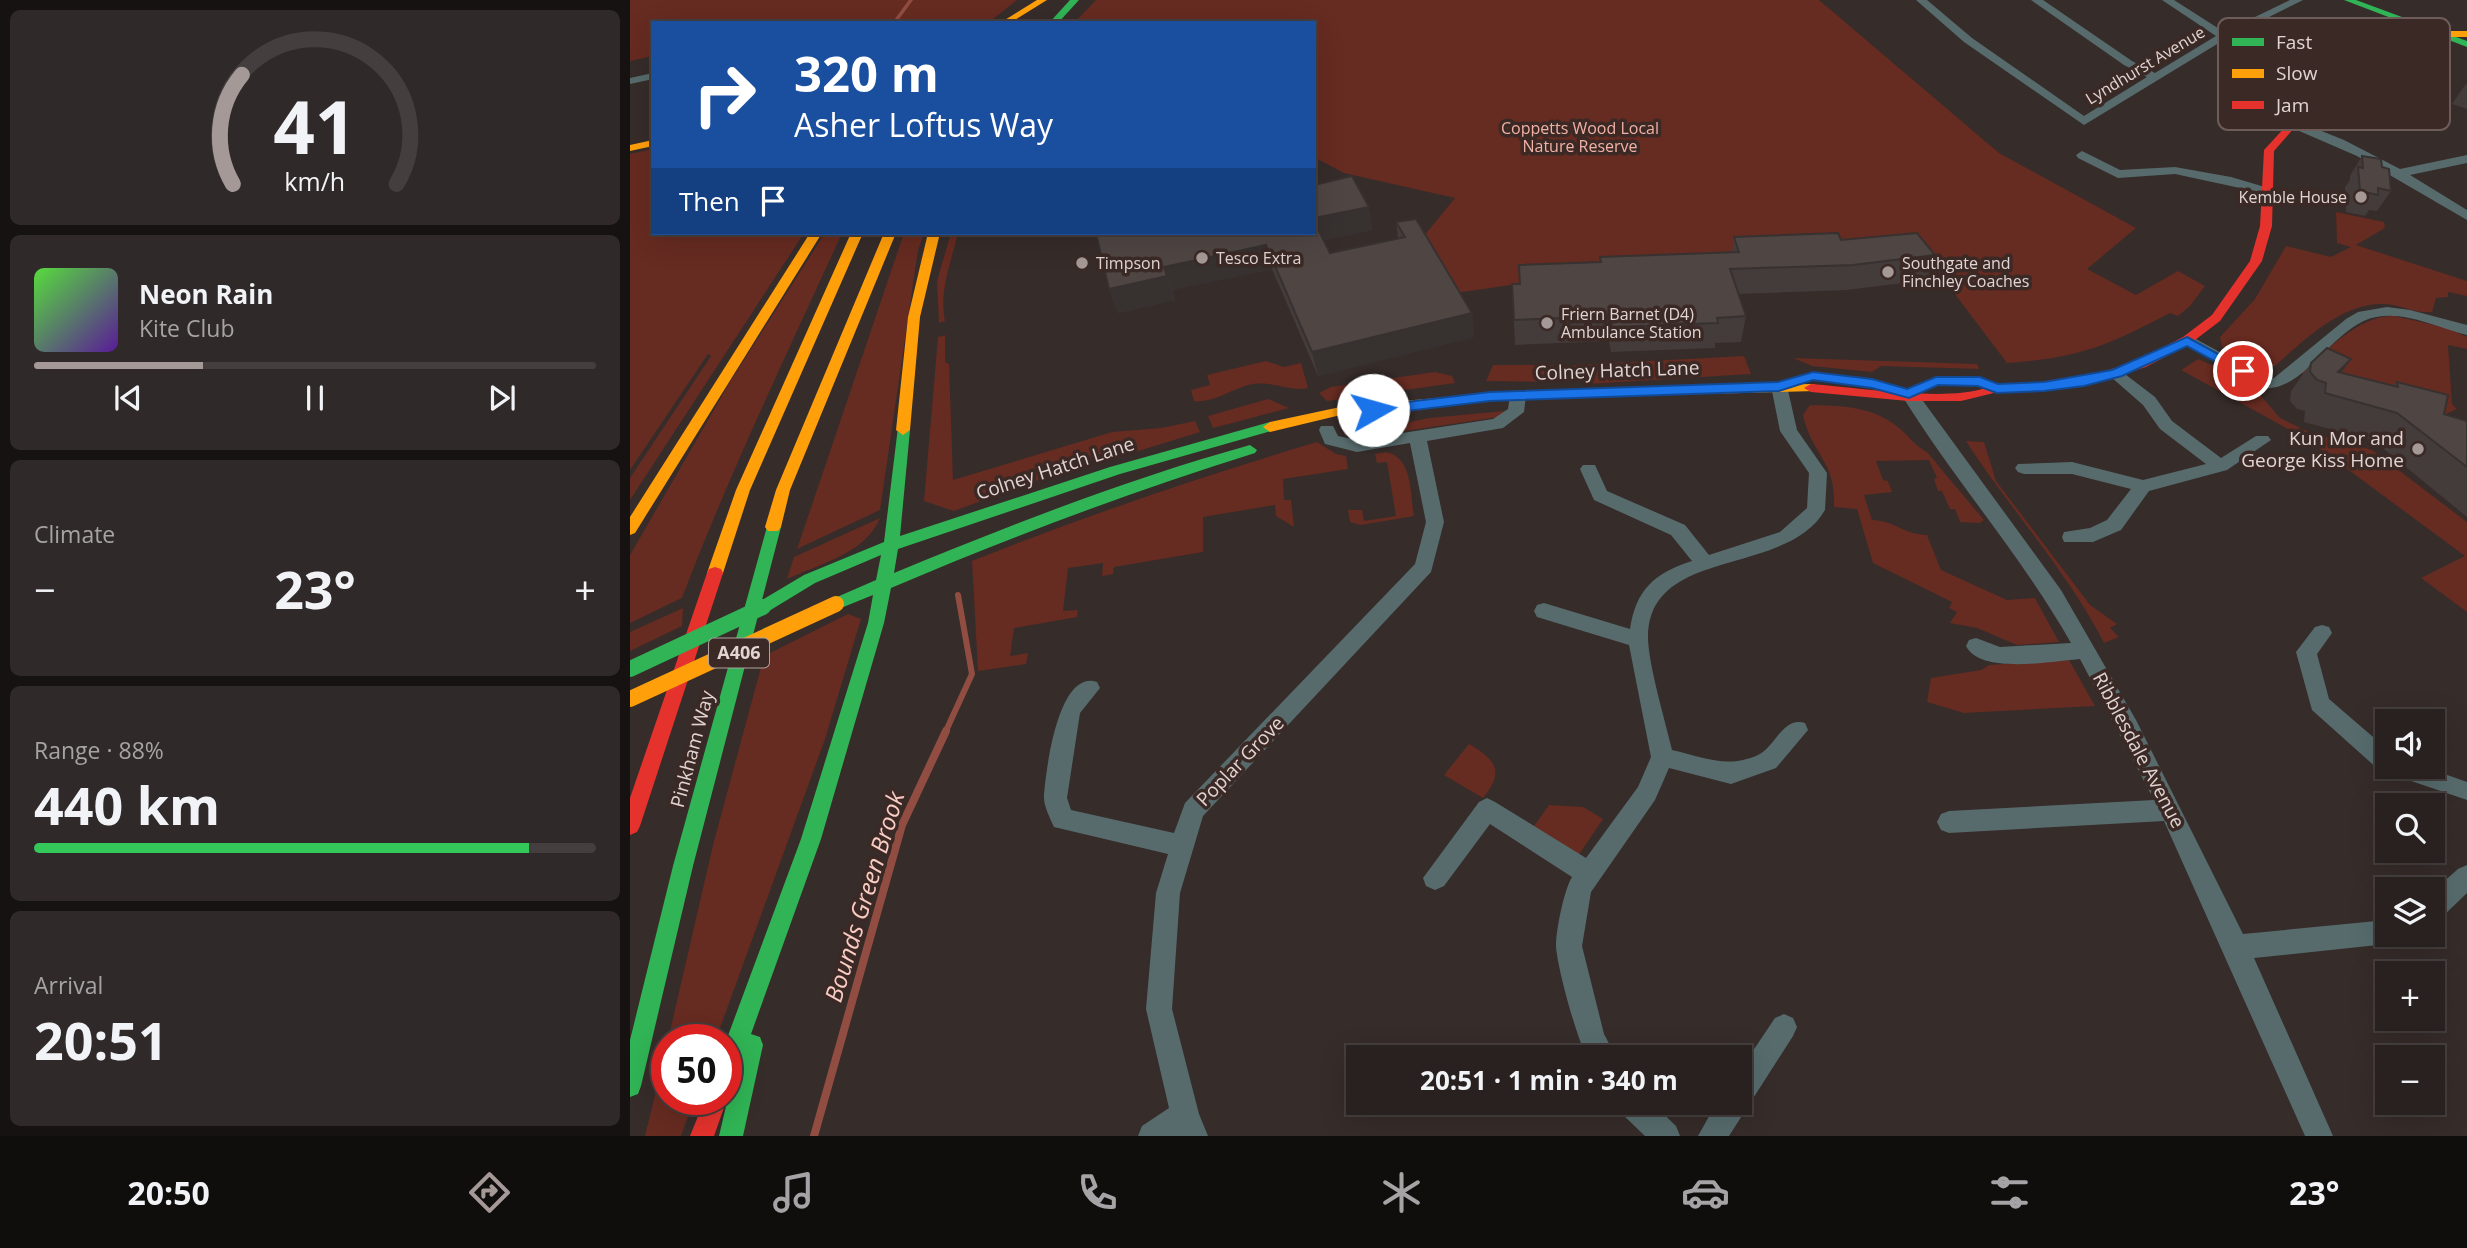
<!DOCTYPE html>
<html lang="en">
<head>
<meta charset="utf-8">
<style>
  body { margin:0; font-family:"Open Sans",sans-serif; background:#302929; color:#f1f3f6; height:100vh; display:flex; flex-direction:column; font-size:26px; white-space:nowrap }
  * { box-sizing:border-box; margin:0 }
  p { font-size:23px; color:#a5a3a5 }
  .icon { flex:none; width:38px; height:38px; fill:none; stroke:currentColor; stroke-width:2; stroke-linecap:round; stroke-linejoin:round }
  .map { position:relative; flex:1; overflow:hidden }
  .drawer { display:flex; flex-direction:column; gap:10px; padding:10px; background:#161212; width:630px }
  .drawer>* { flex:none }
  .banner { position:absolute; left:21px; top:21px; width:665px; height:214px; border-radius:0px; box-shadow:0 7px 28px #0002,0 0 0 2px #443e3e; background:#1a4fa0; color:#fff; overflow:hidden }
  .controls { position:absolute; left:1745px; top:709px; display:grid; gap:14px }
  .controls a { display:grid; place-items:center; width:70px; height:70px; border-radius:0px; background:#282120; box-shadow:0 7px 28px #0002,0 0 0 2px #443e3e; font-size:35px }
  .speed { position:absolute; left:21px; top:1024px; display:flex; gap:14px; font-size:35px; font-weight:700; text-align:center }
  .speed>* { display:grid; place-content:center; width:91px; height:91px; border-radius:50%; background:#282120; box-shadow:0 7px 28px #0002,0 0 0 2px #443e3e; line-height:1 }
  .speed .limit { border:10px solid #d22; background:#fff; color:#111 }
  .pin { position:absolute; display:grid; place-items:center; width:60px; height:60px; color:#fff; margin:-30px; border:4px solid #fff; border-radius:50%; box-shadow:0 2px 7px #0007 }
  .me { position:absolute; width:77px; margin:-38px; rotate:83deg; stroke-linejoin:round; filter:drop-shadow(0 0 5px #0008) }
  .turn { display:flex; align-items:center; gap:24px; height:147px; padding:0 28px; font-size:32px }
  .turn .icon { width:91px; height:91px; stroke-width:2.5 }
  .turn b { display:block; font-size:49px; line-height:60px }
  .then { display:flex; align-items:center; height:66px; padding:0 28px; background:#0003; gap:14px; font-size:26px }
  .big { font-size:52px; font-weight:700; line-height:1.1 }
  .drawer .card { flex:1; display:flex; flex-direction:column; justify-content:center; gap:10px; min-width:0; padding:0 24px; border-radius:10px; background:#302929 }
  .drawer .dial { align-items:center; gap:0 }
  .dial svg { height:182px; overflow:visible; fill:none; stroke:#443e3e; stroke-width:7; stroke-linecap:round; text-anchor:middle }
  .dial text { fill:#f1f3f6; stroke:none }
  .song { display:flex; align-items:center; gap:21px }
  .cover { width:84px; height:84px; border-radius:10px; background:linear-gradient(135deg,hsl(110 70% 55%),hsl(270 70% 35%)) }
  .played { height:7px; border-radius:4px; background:linear-gradient(90deg,#a59997 30%,#443e3e 30%) }
  .keys { display:flex; justify-content:space-around; direction:ltr }
  .heat { display:flex; justify-content:space-between; align-items:center; font-size:38px; direction:ltr }
  .charge { height:10px; border-radius:5px; background:linear-gradient(90deg,#34c759 88%,#443e3e 0) }
  .trip { position:absolute; left:716px; top:1045px; width:406px; height:70px; border-radius:0px; background:#282120; box-shadow:0 7px 28px #0002,0 0 0 2px #443e3e; font-weight:700; line-height:70px; text-align:center }
  .tab-bar { display:flex; height:112px; justify-content:space-around; align-items:center; background:#100d0d; color:#a5a3a5 }
  .tab-bar .icon { width:49px; height:49px }
  .tab-bar .on { color:#a59997 }
  .tab-bar b { font-size:32px; color:#f1f3f6 }
  main { display:flex; flex:1; min-height:0 }
  .map>svg:first-child { display:block }
</style>
</head>
<body>
<main>
<section class="drawer">
<div class="card dial"><svg viewBox="0 0 100 80">
<path d="M14 69A42 42 0 1 1 86 69"/>
<path d="M14 69A42 42 0 0 1 18 21" stroke="#a59997"/>
<text x="50" y="56" font-size="32" font-weight="700">41</text>
<text x="50" y="72" font-size="11">km/h</text>
</svg></div>
<div class="card">
<div class="song"><i class="cover"></i><div><b>Neon Rain</b><p>Kite Club</p></div></div>
<div class="played"></div>
<div class="keys"><svg class="icon" aria-label="previous" viewBox="0 0 24 24"><path d="M18 5L8 12l10 7zM5 5v14"/></svg><svg class="icon" aria-label="pause" viewBox="0 0 24 24"><path d="M8 5v14M16 5v14"/></svg><svg class="icon" aria-label="next" viewBox="0 0 24 24"><path d="M6 5l10 7-10 7zM19 5v14"/></svg></div>
</div>
<div class="card"><p>Climate</p>
<div class="heat"><a>−</a><b class="big">23°</b><a>+</a></div>
</div>
<div class="card"><p>Range · 88%</p><b class="big">440 km</b><div class="charge"></div></div>
<div class="card"><p>Arrival</p><b class="big">20:51</b></div>
</section>
<div class="map">
<svg width="1837" height="1136" viewBox="0 0 1837 1136">
  <rect width="100%" height="100%" fill="#362c2a"/>
  <g fill="#662b21">
    <path d="M0 0H387L358 23H23V56L0 61Z"/>
    <path d="M466 0H1189L1369 153 1506 228 1457 269 1506 295 1548 271 1575 286 1560 306 1548 316 1540 313C1477 346 1449 358 1377 363L1296 256 948 275 819 294 789 242 825 198 714 173 684 157V23H444Z"/>
    <path d="M23 149V233H174L0 500V478L81 356 78 354 0 470V154Z"/>
    <path d="M1706 212 1754 222 1755 228 1726 245 1837 281V296L1818 292V297L1806 298 1802 312C1785 314 1770 304 1753 304 1712 303 1674 340 1645 366L1619 363 1592 347 1590 337 1625 299 1656 246 1701 257 1721 247 1707 243Z"/>
    <path d="M195 233H212C157 354 99 474 52 598L0 623V555L100 382Z"/>
    <path d="M274 233H294L288 250 250 510 167 549Z"/>
    <path d="M321 233H328C321 262 309 291 315 321L309 323 307 281Z"/>
    <path d="M1764 316 1818 328 1837 337V349L1818 345 1822 404 1827 409 1814 415 1700 387 1671 373C1695 352 1729 315 1764 316Z"/>
    <path d="M315 335V362L319 364 323 480 482 432 531 428 565 421 570 432 502 453 478 452 460 457 436 470 324 511 294 501 308 337Z"/>
    <path d="M1114 356 1121 374 956 384 943 373 944 365Z"/>
    <path d="M1163 358 1347 364 1349 369 1251 366 1242 372 1182 366Z"/>
    <path d="M1568 359 1618 381 1650 418 1679 432 1742 450 1837 522V612L1791 578 1835 556 1678 440 1551 370Z"/>
    <path d="M636 361 654 367 671 363 678 388C661 392 643 381 623 384 602 388 586 403 564 401L561 390 580 385 577 375Z"/>
    <path d="M863 365H924V382L856 381Z"/>
    <path d="M805 372 822 376 825 383 697 401 689 393 701 387Z"/>
    <path d="M638 399 659 408 583 428 578 416Z"/>
    <path d="M1180 405C1213 406 1241 406 1268 427 1279 436 1285 446 1297 452L1354 520 1350 523 1330 522 1325 509H1320L1312 491H1308L1304 479 1307 478 1299 460 1246 461 1253 480 1258 481 1262 492 1234 495 1242 520C1263 520 1275 535 1297 535L1311 570 1377 600 1405 598 1429 642 1387 645 1347 628 1320 623 1327 612 1319 608 1322 602 1243 563 1227 509 1204 507C1206 460 1182 456 1173 415Z"/>
    <path d="M875 411 869 417 727 438 717 435 799 418Z"/>
    <path d="M1336 441 1354 442 1366 481 1460 605 1487 624 1480 628 1489 637 1474 643C1437 570 1380 510 1336 441Z"/>
    <path d="M687 442 706 454 716 456 718 469 653 479 654 500H661L664 527 646 516 645 505 573 517V552L484 567 483 574 472 576 473 563 438 568 433 611 448 610 447 617 384 628 380 656 398 653 396 664 348 671 342 561C455 516 570 477 687 442Z"/>
    <path d="M756 452C783 457 780 494 784 516L731 525 720 522 718 510H732L734 521 766 516 757 462 747 463 745 454Z"/>
    <path d="M250 518C236 553 190 564 157 579L164 557Z"/>
    <path d="M53 608 52 626 0 651V632Z"/>
    <path d="M218 614 231 619 195 739 86 1039 38 1040 83 845 134 656Z"/>
    <path d="M1439 660 1465 706 1334 713 1297 702 1301 678 1351 670 1359 665Z"/>
    <path d="M839 744C866 760 875 771 853 798L814 775Z"/>
    <path d="M919 805 953 807 973 819 946 859 902 829Z"/>
    <path d="M37 1046V1099H64L51 1136H15Z"/>
  </g>
  <g fill="none" stroke-linecap="round" stroke-linejoin="round">
    <path stroke="#914d41" stroke-width="3.5" d="M264 23 281 0"/>
    <path stroke="#914d41" stroke-width="6" d="M315 733 342 674 328 595"/>
    <path stroke="#914d41" stroke-width="8" d="M184 1136 272 825 316 731"/>
    <g fill="#576b6d" fill-rule="evenodd">
      <path d="M1286 0H1297L1342 38 1454 116 1517 77 1494 65 1401 0H1413L1502 61 1525 73 1586 36 1532 0H1544L1594 32 1660 0H1673L1597 38 1454 125 1334 42Z"/>
      <path d="M23 73V79L0 84V78Z"/>
      <path d="M1664 120 1714 140 1770 169 1837 155V163L1780 175 1837 210V220L1727 156 1660 127 1658 124Z"/>
      <path d="M1452 151 1490 170 1545 167 1601 177 1645 190 1638 194 1545 174 1488 178 1448 158 1446 155Z"/>
      <path d="M1757 307 1780 310 1837 325V335C1809 328 1776 311 1746 317 1702 325 1673 398 1628 387L1549 340 1557 335 1562 337 1638 378H1644L1716 319 1728 312Z"/>
      <path d="M1487 368 1525 397 1542 421 1591 458 1626 436H1638L1641 440 1597 470 1519 491 1491 530 1463 542H1434L1432 537 1434 532 1460 528 1477 520 1501 489 1442 474H1394L1388 472 1385 468 1388 464 1442 462 1513 480 1576 464 1530 429 1513 405 1481 377V369Z"/>
      <path d="M1149 381 1157 386 1167 430 1197 473 1195 510C1156 578 1017 545 1018 639 1019 667 1035 720 1042 750 1073 757 1097 769 1128 755 1145 747 1153 716 1175 723L1178 730 1146 768 1101 784 1039 768 1025 800 961 892 952 946 974 1034 986 1057H957C947 1039 927 967 926 946 926 930 934 890 942 877L860 824 814 886 805 890 796 886 793 878 849 802 857 798 865 802 956 858 1008 787 1021 757 999 645 907 617 904 611 907 605 914 603 1000 629C1006 590 1024 573 1062 561L1041 535 964 500 950 469 953 465H965L977 491 1055 525 1079 555 1150 532 1177 508 1179 473 1150 431 1141 386Z"/>
      <path d="M1279 389 1285 390 1431 590 1506 720 1613 934 1757 920V934H1769L1766 941 1757 944 1624 958 1703 1136H1675L1534 821 1319 833 1311 830 1307 822 1311 814 1319 811 1524 800 1450 659C1423 661 1350 675 1336 646L1339 640 1346 638 1370 647 1441 643C1391 555 1324 480 1271 394Z"/>
      <path d="M888 390 896 395 894 412 873 428 797 441 814 522 801 572 573 816 550 893 542 1009 569 1114 578 1136H508L512 1126 539 1108 516 1009 526 893 538 854 424 827C420 818 413 805 414 795 416 770 428 669 467 682L470 688 450 713 437 798 441 810 544 833 555 803 785 564 796 522 780 443 727 452 695 444 689 430 691 426H703L708 436 727 440 863 419 878 409 880 395Z"/>
      <path d="M1692 625 1699 627 1702 633 1687 654 1699 699 1757 749V766H1792L1837 782V800L1749 770 1682 710 1666 652 1685 627Z"/>
      <path d="M1837 865V893L1811 918 1802 921V892L1828 869Z"/>
      <path d="M1154 1014 1163 1018 1167 1027 1163 1036 1099 1136H1068L1087 1102H1110V1070L1145 1018Z"/>
      <path d="M986 1102H1021L1046 1126 1050 1136H1015L990 1112Z"/>
    </g>
    <g fill="#30b455" fill-rule="evenodd">
      <path d="M440 0H449L428 23H419Z"/>
      <path d="M1714 0H1726L1837 41V47Z"/>
      <path d="M640 422 647 427 645 430 490 474 268 549 264 573C380 525 498 479 620 445L627 450 625 453C501 492 380 537 261 588L254 623 191 839 121 1034 130 1037 133 1045 113 1136H89L102 1081 96 1083V1041L171 839 238 623 243 595 206 610 200 608 198 604 200 600 246 580 251 555 185 583 139 611 129 612 63 866 11 1086 8 1094 0 1097V1040L43 866 138 523H148L151 527 132 600 174 575 254 542 268 427 273 425 280 430 270 536 480 467Z"/>
    </g>
    <g fill="#ff9f0a" fill-rule="evenodd">
      <path d="M407 0H417L380 23H370Z"/>
      <path d="M1795 31H1837V37H1796L1788 40 1698 100 1663 129H1657V125L1692 96 1782 36Z"/>
      <path d="M23 140V146L0 151V145Z"/>
      <path d="M180 233H192L5 533 0 535V517Z"/>
      <path d="M221 233H233L120 490 93 573 91 577H79L77 573 106 490Z"/>
      <path d="M254 233H266L160 490 151 527 148 531H138L135 527 146 490Z"/>
      <path d="M298 233H310L290 317 280 430 273 435 266 430 278 317Z"/>
      <path d="M1181 384 1186 385V391L888 399 715 414 640 432 633 427 640 422 715 406 888 391Z"/>
    </g>
    <g fill="#e5322d" fill-rule="evenodd">
      <path d="M1657 125 1665 127 1644 151 1642 226 1632 261 1590 321 1561 343 1516 367 1469 382 1394 392H1368L1331 401H1278L1181 392 1174 388 1181 384C1225 387 1316 402 1355 388L1345 382 1352 378 1369 384H1394L1467 374 1506 361 1553 337 1582 315 1620 261 1630 226 1634 150Z"/>
      <path d="M85 567 91 569 93 573 10 826 7 832 0 835V798L77 573 79 569Z"/>
      <path d="M96 1096 97 1099 84 1136H60L75 1099H96Z"/>
    </g>
    <path stroke="#30b455" stroke-width="16" d="M0 669 133 607"/>
    <path stroke="#ff9f0a" stroke-width="16" d="M0 699 206 604"/>
  </g>
  <g fill="#443c3a">
    <path d="M1837 84V109L1822 104 1835 85Z"/>
    <path d="M1732 156 1752 167 1761 191 1747 211 1739 210 1735 216 1716 212 1715 187 1720 180V176Z"/>
    <path d="M688 184 743 230 694 240 700 253 768 238 766 222 842 313 844 337 688 376 642 269 542 290 545 300 488 313 479 289Z"/>
    <path d="M1104 237 1211 240 1305 255 1297 280 1217 290 1108 294 1116 316 1111 342 1085 343V348L981 352 979 341 885 345 882 284H889L970 262V257L1102 252Z"/>
    <path d="M1721 359 1711 373 1763 386 1767 382 1814 414 1837 421V517L1744 441 1674 422 1675 411 1667 409 1660 401 1661 391 1681 363Z"/>
  </g>
  <g fill="#373130">
    <path d="M739 207 743 230 687 242 684 226V218Z"/>
    <path d="M636 245 642 269 542 290 534 267Z"/>
    <path d="M537 276 545 300 488 313 479 289Z"/>
    <path d="M842 313 844 337 688 376 682 352Z"/>
    <path d="M1721 359 1700 387 1708 372Z"/>
  </g>
  <g fill="#4f4644" stroke="#373130" stroke-width="2">
    <path d="M1732 156 1751 159 1752 167 1759 169 1761 191 1748 188V195L1730 191 1728 167 1733 168Z"/>
    <path d="M684 175 688 184 722 176 739 207 684 218Z"/>
    <path d="M786 219 842 313 682 352 636 245 534 267 537 276 479 289 466 233H684V221L700 253 775 237 766 222Z"/>
    <path d="M1208 233 1211 240 1287 233 1305 255 1223 265 1100 269 1116 316 1087 318 1088 323 982 327 980 316 884 320 882 284H890L889 265 971 262 970 257 1109 252 1104 237Z"/>
    <path d="M1697 348 1721 359 1708 372 1768 387 1767 382 1818 395 1814 414 1837 421V467L1767 413 1695 393 1696 383 1687 380 1680 372 1681 363Z"/>
  </g>
  <path fill="#1a73e8" stroke="#114b97" stroke-width="2" d="M1557 337 1619 371 1608 374 1557 346 1492 376 1454 386 1414 391 1367 393 1348 386 1308 385 1279 398 1242 388 1183 380 1149 391 860 401 743 415 736 410 743 406 860 392 1148 382 1183 372 1242 379 1277 389 1306 377H1350L1368 384 1414 382 1482 370Z"/>
  <g fill="#a59997" stroke="#3b2925" stroke-width="2.5">
    <circle cx="1731" cy="197" r="7"/>
    <circle cx="572" cy="258" r="7"/>
    <circle cx="452" cy="263" r="7"/>
    <circle cx="1258" cy="272" r="7"/>
    <circle cx="917" cy="323" r="7"/>
    <circle cx="1788" cy="449" r="7"/>
  </g>
  <g text-anchor="middle" stroke-width="7" stroke-linejoin="round" paint-order="stroke">
    <g font-size="16" fill="#e1d4d2" stroke="#3b2925">
      <text transform="translate(1515 65) rotate(-31)" y="6">Lyndhurst Avenue</text>
    </g>
    <g font-size="16" fill="#f2b1a5" stroke="#3b2925">
      <text x="950" y="134">Coppetts Wood Local<tspan x="950" dy="18">Nature Reserve</tspan></text>
    </g>
    <g font-size="16" fill="#e1d4d2" stroke="#3b2925" text-anchor="start">
      <text x="1717" y="203" text-anchor="end">Kemble House</text>
      <text x="586" y="264">Tesco Extra</text>
      <text x="466" y="269">Timpson</text>
      <text x="1272" y="269">Southgate and<tspan x="1272" dy="18">Finchley Coaches</tspan></text>
      <text x="931" y="320">Friern Barnet (D4)<tspan x="931" dy="18">Ambulance Station</tspan></text>
    </g>
    <rect fill="#3b2925" stroke="#afa19e" stroke-width="2" x="79" y="638.5" width="60" height="29" rx="5"/>
    <g font-size="18" font-weight="bold" fill="#e1d4d2">
      <text x="109" y="659">A406</text>
    </g>
    <g font-size="19" fill="#e1d4d2" stroke="#3b2925">
      <text transform="translate(987 370) rotate(-2)" y="7">Colney Hatch Lane</text>
      <text transform="translate(425 468) rotate(-18)" y="7">Colney Hatch Lane</text>
      <text transform="translate(62 749) rotate(-75)" y="7">Pinkham Way</text>
      <text transform="translate(1509 750) rotate(62)" y="7">Ribblesdale Avenue</text>
      <text transform="translate(610 761) rotate(-46)" y="7">Poplar Grove</text>
    </g>
    <g font-size="19" fill="#e1d4d2" stroke="#3b2925" text-anchor="end">
      <text x="1774" y="445">Kun Mor and<tspan x="1774" dy="22">George Kiss Home</tspan></text>
    </g>
    <g font-size="24" font-style="italic" fill="#f9ccc4" stroke="#3b2925">
      <text transform="translate(235 897) rotate(-73)" y="8">Bounds Green Brook</text>
    </g>
  </g>
  <rect x="1588" y="18" width="232" height="112" rx="10" fill="#3b2925" stroke="#6d5c59" stroke-width="2"/>
  <rect x="1602" y="38" width="32" height="8" fill="#30b455"/>
  <rect x="1602" y="69" width="32" height="9" fill="#ff9f0a"/>
  <rect x="1602" y="101" width="32" height="8" fill="#e5322d"/>
  <g font-size="19" fill="#e1d4d2">
    <text x="1646" y="49">Fast</text>
    <text x="1646" y="80">Slow</text>
    <text x="1646" y="112">Jam</text>
  </g>
</svg>
<div class="controls">
<a><svg class="icon" aria-label="sound" viewBox="0 0 24 24"><path d="M4 9h4l5-4v14l-5-4H4zM17 9q2 3 0 6"/></svg></a>
<a><svg class="icon" aria-label="search" viewBox="0 0 24 24"><circle cx="10" cy="10" r="6"/><path d="M15 15l6 6"/></svg></a>
<a><svg class="icon" aria-label="layers" viewBox="0 0 24 24"><path d="M12 4l9 5-9 5-9-5zM3 14l9 5 9-5"/></svg></a>
<a>+</a>
<a>−</a>
</div>
<div class="speed"><div class="limit">50</div></div>
<div class="pin" style="left:1613px;top:371px;background:#d93025"><svg class="icon" aria-label="arrive" viewBox="0 0 24 24"><path d="M6 21V4h12l-3 4 3 4H6"/></svg></div>
<svg class="me" style="left:743px;top:410px" viewBox="-20 -20 40 40"><circle r="19" fill="#fff"/><path d="M0-13L10 11 0 6-10 11z" fill="#1a73e8"/></svg>
<div class="trip">20:51 · 1 min · 340 m</div>
<div class="banner">
<div class="turn"><svg class="icon" aria-label="right" viewBox="0 0 24 24"><path d="M7 20v-9h11M14 6l5 5-5 5"/></svg><div><b>320 m</b>Asher Loftus Way</div></div>
<div class="then">Then<svg class="icon" aria-label="arrive" viewBox="0 0 24 24"><path d="M6 21V4h12l-3 4 3 4H6"/></svg></div>
</div>
</div>
</main>
<nav class="tab-bar">
<b>20:50</b>
<svg class="icon on" aria-label="directions" viewBox="0 0 24 24"><path d="M12 3l9 9-9 9-9-9zM9 14v-3h6M13 9l2 2-2 2"/></svg>
<svg class="icon" aria-label="music" viewBox="0 0 24 24"><path d="M9 18V5l10-2v13"/><circle cx="6" cy="18" r="3"/><circle cx="16" cy="16" r="3"/></svg>
<svg class="icon" aria-label="phone" viewBox="0 0 24 24"><path d="M5 4h4l2 5-3 2q2 4 5 5l2-3 5 2v4C11 20 4 13 5 4z"/></svg>
<svg class="icon" aria-label="climate" viewBox="0 0 24 24"><path d="M12 3v18M4 7l16 10M4 17L20 7"/></svg>
<svg class="icon" aria-label="car" viewBox="0 0 24 24"><path d="M5 17H2v-5l4-1 3-4h7l3 4 3 1v5h-3M9 17h6M6 11h13"/><circle cx="7" cy="17" r="2"/><circle cx="17" cy="17" r="2"/></svg>
<svg class="icon" aria-label="filters" viewBox="0 0 24 24"><path d="M4 7h16M4 17h16"/><circle cx="9" cy="7" r="2"/><circle cx="15" cy="17" r="2"/></svg>
<b>23°</b>
</nav>
</body>
</html>
